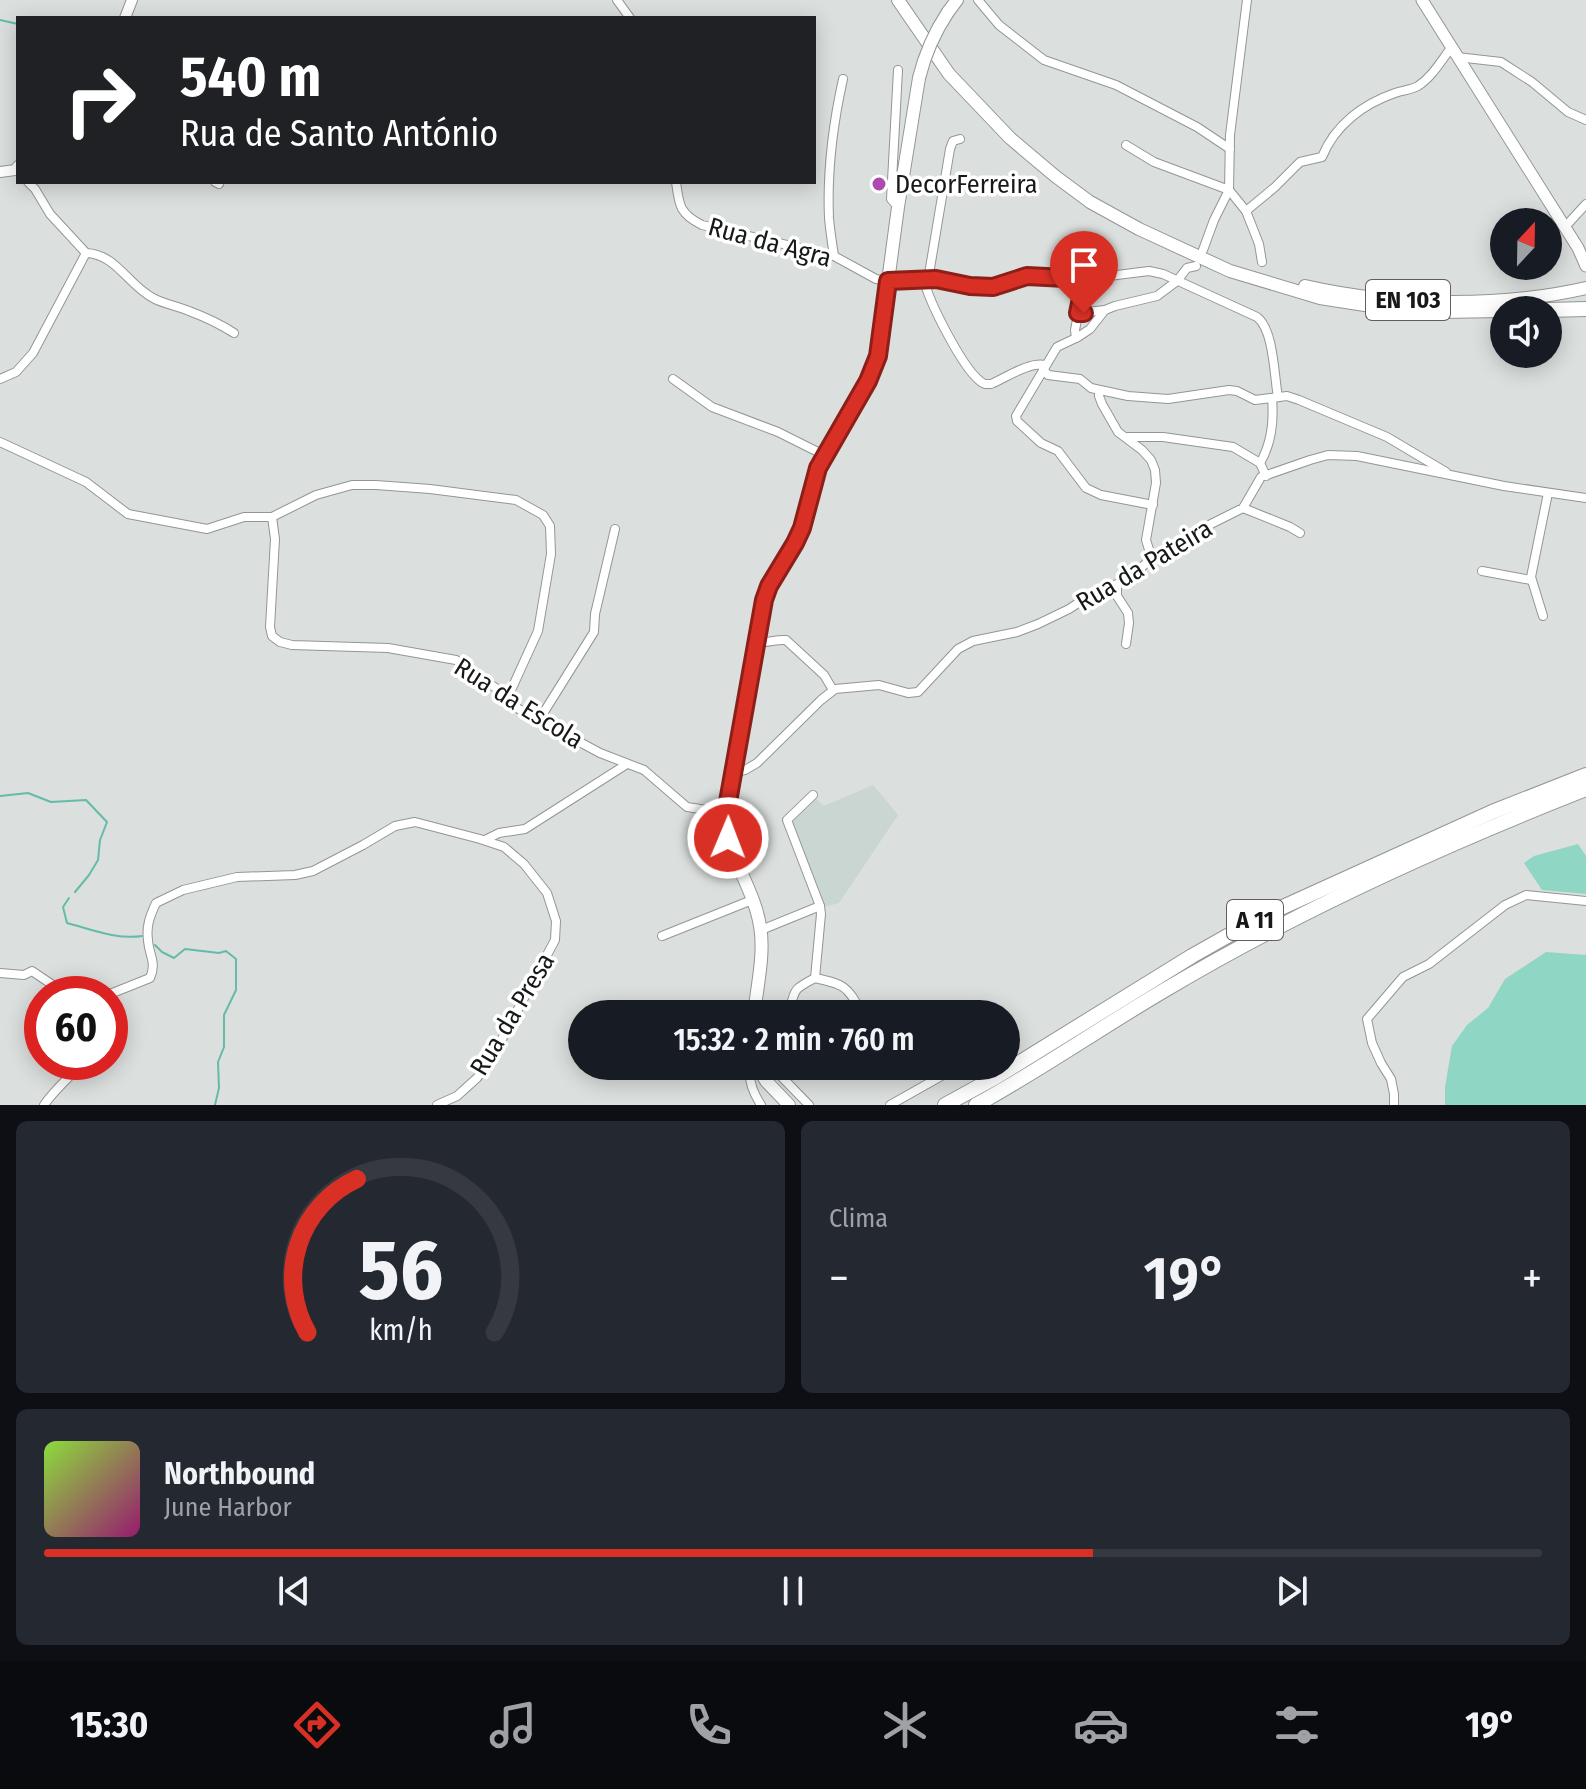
<!DOCTYPE html>
<html lang="pt">
<head>
<meta charset="utf-8">
<style>
  body { margin:0; font-family:"Fira Sans Condensed",sans-serif; background:#242831; color:#f1f3f6; height:100vh; display:flex; flex-direction:column; font-size:30px; white-space:nowrap }
  * { box-sizing:border-box; margin:0 }
  p { font-size:26px; color:#9ea1a6 }
  .icon { flex:none; width:44px; height:44px; fill:none; stroke:currentColor; stroke-width:2; stroke-linecap:round; stroke-linejoin:round }
  .map { position:relative; height:1105px; overflow:hidden }
  .side { display:flex; flex-direction:column; gap:16px; padding:16px; background:#0d0f14; flex:1 }
  .side>* { flex:none }
  .hud { position:absolute; left:16px; top:16px; width:800px; height:168px; border-radius:0px; box-shadow:0 4px 20px #0003; background:#202124; color:#fff; overflow:hidden }
  .needle { width:52px; rotate:22deg }
  .controls { position:absolute; left:1490px; top:208px; display:grid; gap:16px }
  .controls a { display:grid; place-items:center; width:72px; height:72px; border-radius:50%; background:#171b24; box-shadow:0 4px 20px #0003; font-size:40px }
  .speed { position:absolute; left:24px; top:976px; display:flex; gap:16px; font-size:40px; font-weight:700; text-align:center }
  .speed>* { display:grid; place-content:center; width:104px; height:104px; border-radius:50%; background:#171b24; box-shadow:0 4px 20px #0003; line-height:1 }
  .speed .limit { border:12px solid #d22; background:#fff; color:#111 }
  .pin { position:absolute; display:grid; place-items:center; width:68px; height:68px; color:#fff; margin:-82px -34px; border-radius:50% 50% 50% 0; rotate:-45deg; box-shadow:0 0 8px #0007 }
  .pin .icon { rotate:45deg }
  .me { position:absolute; width:88px; margin:-44px; rotate:1deg; stroke-linejoin:round; filter:drop-shadow(0 0 6px #0008) }
  .turn { display:flex; align-items:center; gap:28px; height:168px; padding:0 32px; font-size:36px }
  .turn .icon { width:104px; height:104px; stroke-width:2.5 }
  .turn b { display:block; font-size:56px; line-height:68px }
  .big { font-size:60px; font-weight:600; line-height:1.1 }
  .side .card { flex:1; display:flex; flex-direction:column; justify-content:center; gap:12px; min-width:0; padding:0 28px; border-radius:12px; background:#242831 }
  .side .dial { align-items:center; gap:0 }
  .dial svg { height:208px; overflow:visible; fill:none; stroke:#363941; stroke-width:7; stroke-linecap:round; text-anchor:middle }
  .dial text { fill:#f1f3f6; stroke:none }
  .song { display:flex; align-items:center; gap:24px }
  .cover { width:96px; height:96px; border-radius:12px; background:linear-gradient(135deg,hsl(90 70% 55%),hsl(320 70% 35%)) }
  .played { height:8px; border-radius:4px; background:linear-gradient(90deg,#d93025 70%,#363941 70%) }
  .keys { display:flex; justify-content:space-around; direction:ltr }
  .heat { display:flex; justify-content:space-between; align-items:center; font-size:44px; direction:ltr }
  .side .tiles { flex:1; display:grid; gap:16px; grid-template-columns:1fr 1fr }
  .card:last-child { grid-column:span 2 }
  .trip { position:absolute; left:568px; top:1000px; width:452px; height:80px; border-radius:40px; background:#171b24; box-shadow:0 4px 20px #0003; font-weight:600; line-height:80px; text-align:center }
  .dock { display:flex; height:128px; justify-content:space-around; align-items:center; background:#090b0e; color:#9ea1a6 }
  .dock .icon { width:56px; height:56px }
  .dock .on { color:#d93025 }
  .dock b { font-size:36px; color:#f1f3f6 }
  .map>svg:first-child { display:block }
</style>
</head>
<body>
<div class="map">
<svg width="1586" height="1105" viewBox="0 0 1586 1105">
  <rect width="100%" height="100%" fill="#dbdfde"/>
  <path fill="#c9d6d2" d="M873 785 898 815 839 903 824 907 790 820 814 797 824 806Z"/>
  <g fill="#8fd6c4">
    <path d="M1578 844 1586 856V894L1542 890 1524 863 1534 856Z"/>
    <path d="M1546 952 1586 955V1105H1445V1087L1452 1046 1467 1025 1488 1008 1505 979Z"/>
  </g>
  <g fill="none" stroke-linecap="round" stroke-linejoin="round">
    <g stroke="#64bca8" stroke-width="2">
      <path d="M0 20 18 24"/>
      <path d="M0 796 28 793 51 802 86 800 107 822 100 840 98 860 89 875 75 892"/>
      <path d="M69 898 63 907 67 923C90 929 117 940 142 936"/>
      <path d="M155 945 162 952 174 958 185 949 219 953 226 951 236 959V990L224 1015V1047L218 1062 219 1088 215 1105"/>
    </g>
    <defs>
      <g id="minor">
        <path d="M617 0 630 18"/>
        <path d="M978 0 999 25 1044 60 1116 85 1197 127 1230 149"/>
        <path d="M1457 57 1501 62 1532 82 1568 112 1586 120"/>
        <path d="M1126 145 1154 162 1229 190 1246 211 1259 244 1262 262"/>
        <path d="M215 182 219 184"/>
        <path d="M676 182C679 206 680 214 702 225L834 256 876 279 888 281 936 279 970 286 993 287 1027 276 1085 279 1149 271 1163 274 1257 317C1274 330 1274 376 1278 397"/>
        <path d="M898 207 891 199 898 70"/>
        <path d="M1246 211 1275 187 1300 162 1322 157C1335 125 1363 104 1395 93 1403 90 1411 90 1418 86 1432 77 1441 61 1451 48"/>
        <path d="M1564 228 1586 204"/>
        <path d="M1203 250 1214 220 1229 190 1230 135 1247 0"/>
        <path d="M86 253C116 254 128 285 153 298 164 304 177 306 189 311 205 317 220 324 234 333"/>
        <path d="M834 256C832 243 830 230 829 218 827 172 833 124 843 79"/>
        <path d="M924 280C929 302 962 367 980 381 985 385 985 384 991 384 1007 377 1029 362 1045 365"/>
        <path d="M928 280 950 149 953 141 960 139"/>
        <path d="M1078 313 1105 310"/>
        <path d="M1076 338 1075 330 1085 279"/>
        <path d="M1043 369 1048 375 1080 379 1091 388 1128 396 1168 399 1229 390 1237 391 1255 400 1287 396 1299 400 1387 437 1446 472"/>
        <path d="M0 379 16 372 33 353 86 253 50 214 35 189 28 182"/>
        <path d="M673 379 712 407 778 432 824 455"/>
        <path d="M1099 391V396L1102 404 1118 432 1142 450 1151 460 1155 470 1156 483 1146 540 1152 559"/>
        <path d="M1127 437H1163L1233 447 1260 463 1266 476"/>
        <path d="M0 442 86 482 128 514 207 529 244 517H272L316 495 352 485H376L430 489 516 500 543 515 550 526 551 554 538 631 507 699"/>
        <path d="M1260 463C1272 443 1274 421 1272 398"/>
        <path d="M1153 505 1101 495 1086 488 1058 451 1041 443 1017 421 1016 416 1057 347 1078 337 1090 329 1105 310 1115 306 1157 296 1177 281 1187 268 1196 266"/>
        <path d="M1243 508 1290 527 1300 533"/>
        <path d="M272 517 275 539 270 627 272 636 280 642 292 645 388 648 456 660 500 691 515 707 600 753 644 770 687 807 726 813"/>
        <path d="M1482 571 1531 580"/>
        <path d="M1117 584V596L1128 613 1129 623 1126 644"/>
        <path d="M1543 616 1531 577 1548 493"/>
        <path d="M756 642C767 644 775 639 786 640L824 675 833 690"/>
        <path d="M539 720 594 632 595 614 615 529"/>
        <path d="M733 772 745 770 757 763 821 700 835 689 879 685 908 693 918 692 958 649 973 641 1017 632 1038 624 1069 609 1092 594 1129 580 1149 560 1175 550 1211 524 1243 508 1261 477 1310 460 1328 455 1357 456 1504 486 1586 498"/>
        <path d="M813 795 787 820 820 906 821 914 815 978"/>
        <path d="M485 840 499 833 525 829 627 764"/>
        <path d="M761 930 820 906"/>
        <path d="M662 936 752 900"/>
        <path d="M0 973 24 975 32 971 66 994"/>
        <path d="M110 994 150 978C157 962 149 956 148 940 146 926 150 916 156 903L183 890 237 877 295 875 313 871 363 845 395 826 415 822 480 839 504 847 524 864 547 893 556 921 555 940 494 1054 477 1078 457 1096 437 1105"/>
        <path d="M787 1014C798 990 788 992 815 978 847 985 846 986 863 1014"/>
        <path d="M750 1066C748 1080 753 1093 761 1105"/>
        <path d="M771 1066 809 1105"/>
        <path d="M885 1066 887 1070"/>
        <path d="M44 1105C55 1089 70 1077 83 1062"/>
        <path d="M890 1105 952 1070"/>
        <path d="M1394 1105V1094L1391 1079 1381 1063 1372 1043 1367 1019 1403 977 1429 964 1505 905 1526 895 1586 901"/>
      </g>
      <g id="tertiary">
        <path d="M125 18 132 0"/>
        <path d="M0 172 15 170 18 166"/>
      </g>
      <path id="secondary" d="M1422 0 1578 248 1586 266"/>
      <g id="primary">
        <path d="M898 0 949 74 1010 138 1055 176 1090 202 1139 229 1230 271 1320 298 1384 308 1440 312 1504 311"/>
        <path d="M948 12 957 0"/>
        <path d="M1305 286C1393 306 1498 308 1586 288"/>
        <path d="M754 1014C757 987 765 953 760 926 754 887 725 854 726 813L764 600 769 586 802 528 818 468 868 381 878 356 898 207 919 78"/>
        <path d="M757 1066 766 1081 789 1105"/>
      </g>
      <g id="motorway">
        <path d="M1525 309 1539 310"/>
        <path d="M1548 310 1586 309"/>
        <path d="M945 1105 996 1077 1192 956 1261 917 1492 812 1586 775"/>
        <path d="M976 1105C1040 1070 1100 1028 1163 991 1297 911 1441 846 1586 789"/>
      </g>
    </defs>
    <use href="#minor" stroke="#929694" stroke-width="10"/>
    <use href="#tertiary" stroke="#929694" stroke-width="12"/>
    <use href="#secondary" stroke="#929694" stroke-width="13"/>
    <use href="#primary" stroke="#929694" stroke-width="14"/>
    <use href="#motorway" stroke="#929694" stroke-width="16"/>
    <use href="#minor" stroke="#fff" stroke-width="8"/>
    <use href="#tertiary" stroke="#fff" stroke-width="10"/>
    <use href="#secondary" stroke="#fff" stroke-width="11"/>
    <use href="#primary" stroke="#fff" stroke-width="12"/>
    <use href="#motorway" stroke="#fff" stroke-width="14"/>
    <defs>
      <path id="primary-bridge" d="M919 78C925 54 934 33 948 12"/>
    </defs>
    <use href="#primary-bridge" stroke="#929694" stroke-width="14" stroke-linecap="butt"/>
    <use href="#primary-bridge" stroke="#fff" stroke-width="12"/>
  </g>
  <g fill="none" stroke-linecap="round" stroke-linejoin="round">
    <defs>
      <path id="route" d="M728 838 726 813 764 600 769 586 795 543 802 528 818 468 868 381 878 356 888 281 936 279 970 286 993 287 1027 276 1085 279 1078 313H1084"/>
    </defs>
    <use href="#route" stroke="#8d1f18" stroke-width="20"/>
    <use href="#route" stroke="#d93025" stroke-width="14"/>
  </g>
  <circle fill="#ad49af" stroke="#fff" stroke-width="3" cx="879" cy="184" r="8"/>
  <g text-anchor="middle" stroke-width="7" stroke-linejoin="round" paint-order="stroke">
    <g fill="#fff" stroke="#5d5e5d" stroke-width="2">
      <rect x="1366" y="280" width="84" height="40" rx="6"/>
      <rect x="1227" y="900" width="56" height="40" rx="6"/>
    </g>
    <g font-size="24" font-weight="bold" fill="#171918">
      <text x="1408" y="308">EN 103</text>
      <text x="1255" y="928">A 11</text>
    </g>
    <g font-size="26" fill="#171918" stroke="#fff" text-anchor="start">
      <text x="895" y="193">DecorFerreira</text>
    </g>
    <g font-size="26" fill="#171918" stroke="#fff">
      <text transform="translate(770 242) rotate(15)" y="9">Rua da Agra</text>
      <text transform="translate(1144 565) rotate(-31)" y="9">Rua da Pateira</text>
      <text transform="translate(519 703) rotate(32)" y="9">Rua da Escola</text>
      <text transform="translate(512 1014) rotate(-59)" y="9">Rua da Presa</text>
    </g>
  </g>
</svg>
<div class="controls">
<a><svg class="needle" viewBox="-14 -14 28 28"><path d="M0-13l5 13h-10z" fill="#e53935"/><path d="M0 13l5-13h-10z" fill="#9ea1a6"/></svg></a>
<a><svg class="icon" aria-label="sound" viewBox="0 0 24 24"><path d="M4 9h4l5-4v14l-5-4H4zM17 9q2 3 0 6"/></svg></a>
</div>
<div class="speed"><div class="limit">60</div></div>
<div class="pin" style="left:1084px;top:313px;background:#d93025"><svg class="icon" aria-label="arrive" viewBox="0 0 24 24"><path d="M6 21V4h12l-3 4 3 4H6"/></svg></div>
<svg class="me" style="left:728px;top:838px" viewBox="-20 -20 40 40"><circle r="17" fill="#d93025" stroke="#fff" stroke-width="3"/><path d="M0-11L8 9 0 5-8 9z" fill="#fff"/></svg>
<div class="trip">15:32 · 2 min · 760 m</div>
<div class="hud">
<div class="turn"><svg class="icon" aria-label="right" viewBox="0 0 24 24"><path d="M7 20v-9h11M14 6l5 5-5 5"/></svg><div><b>540 m</b>Rua de Santo António</div></div>
</div>
</div>
<section class="side">
<div class="tiles">
<div class="card dial"><svg viewBox="0 0 100 80">
<path d="M14 69A42 42 0 1 1 86 69"/>
<path d="M14 69A42 42 0 0 1 33 10" stroke="#d93025"/>
<text x="50" y="56" font-size="32" font-weight="700">56</text>
<text x="50" y="72" font-size="11">km/h</text>
</svg></div>
<div class="card"><p>Clima</p>
<div class="heat"><a>−</a><b class="big">19°</b><a>+</a></div>
</div>
<div class="card">
<div class="song"><i class="cover"></i><div><b>Northbound</b><p>June Harbor</p></div></div>
<div class="played"></div>
<div class="keys"><svg class="icon" aria-label="previous" viewBox="0 0 24 24"><path d="M18 5L8 12l10 7zM5 5v14"/></svg><svg class="icon" aria-label="pause" viewBox="0 0 24 24"><path d="M8 5v14M16 5v14"/></svg><svg class="icon" aria-label="next" viewBox="0 0 24 24"><path d="M6 5l10 7-10 7zM19 5v14"/></svg></div>
</div>
</div>
</section>
<nav class="dock">
<b>15:30</b>
<svg class="icon on" aria-label="directions" viewBox="0 0 24 24"><path d="M12 3l9 9-9 9-9-9zM9 14v-3h6M13 9l2 2-2 2"/></svg>
<svg class="icon" aria-label="music" viewBox="0 0 24 24"><path d="M9 18V5l10-2v13"/><circle cx="6" cy="18" r="3"/><circle cx="16" cy="16" r="3"/></svg>
<svg class="icon" aria-label="phone" viewBox="0 0 24 24"><path d="M5 4h4l2 5-3 2q2 4 5 5l2-3 5 2v4C11 20 4 13 5 4z"/></svg>
<svg class="icon" aria-label="climate" viewBox="0 0 24 24"><path d="M12 3v18M4 7l16 10M4 17L20 7"/></svg>
<svg class="icon" aria-label="car" viewBox="0 0 24 24"><path d="M5 17H2v-5l4-1 3-4h7l3 4 3 1v5h-3M9 17h6M6 11h13"/><circle cx="7" cy="17" r="2"/><circle cx="17" cy="17" r="2"/></svg>
<svg class="icon" aria-label="filters" viewBox="0 0 24 24"><path d="M4 7h16M4 17h16"/><circle cx="9" cy="7" r="2"/><circle cx="15" cy="17" r="2"/></svg>
<b>19°</b>
</nav>
</body>
</html>
